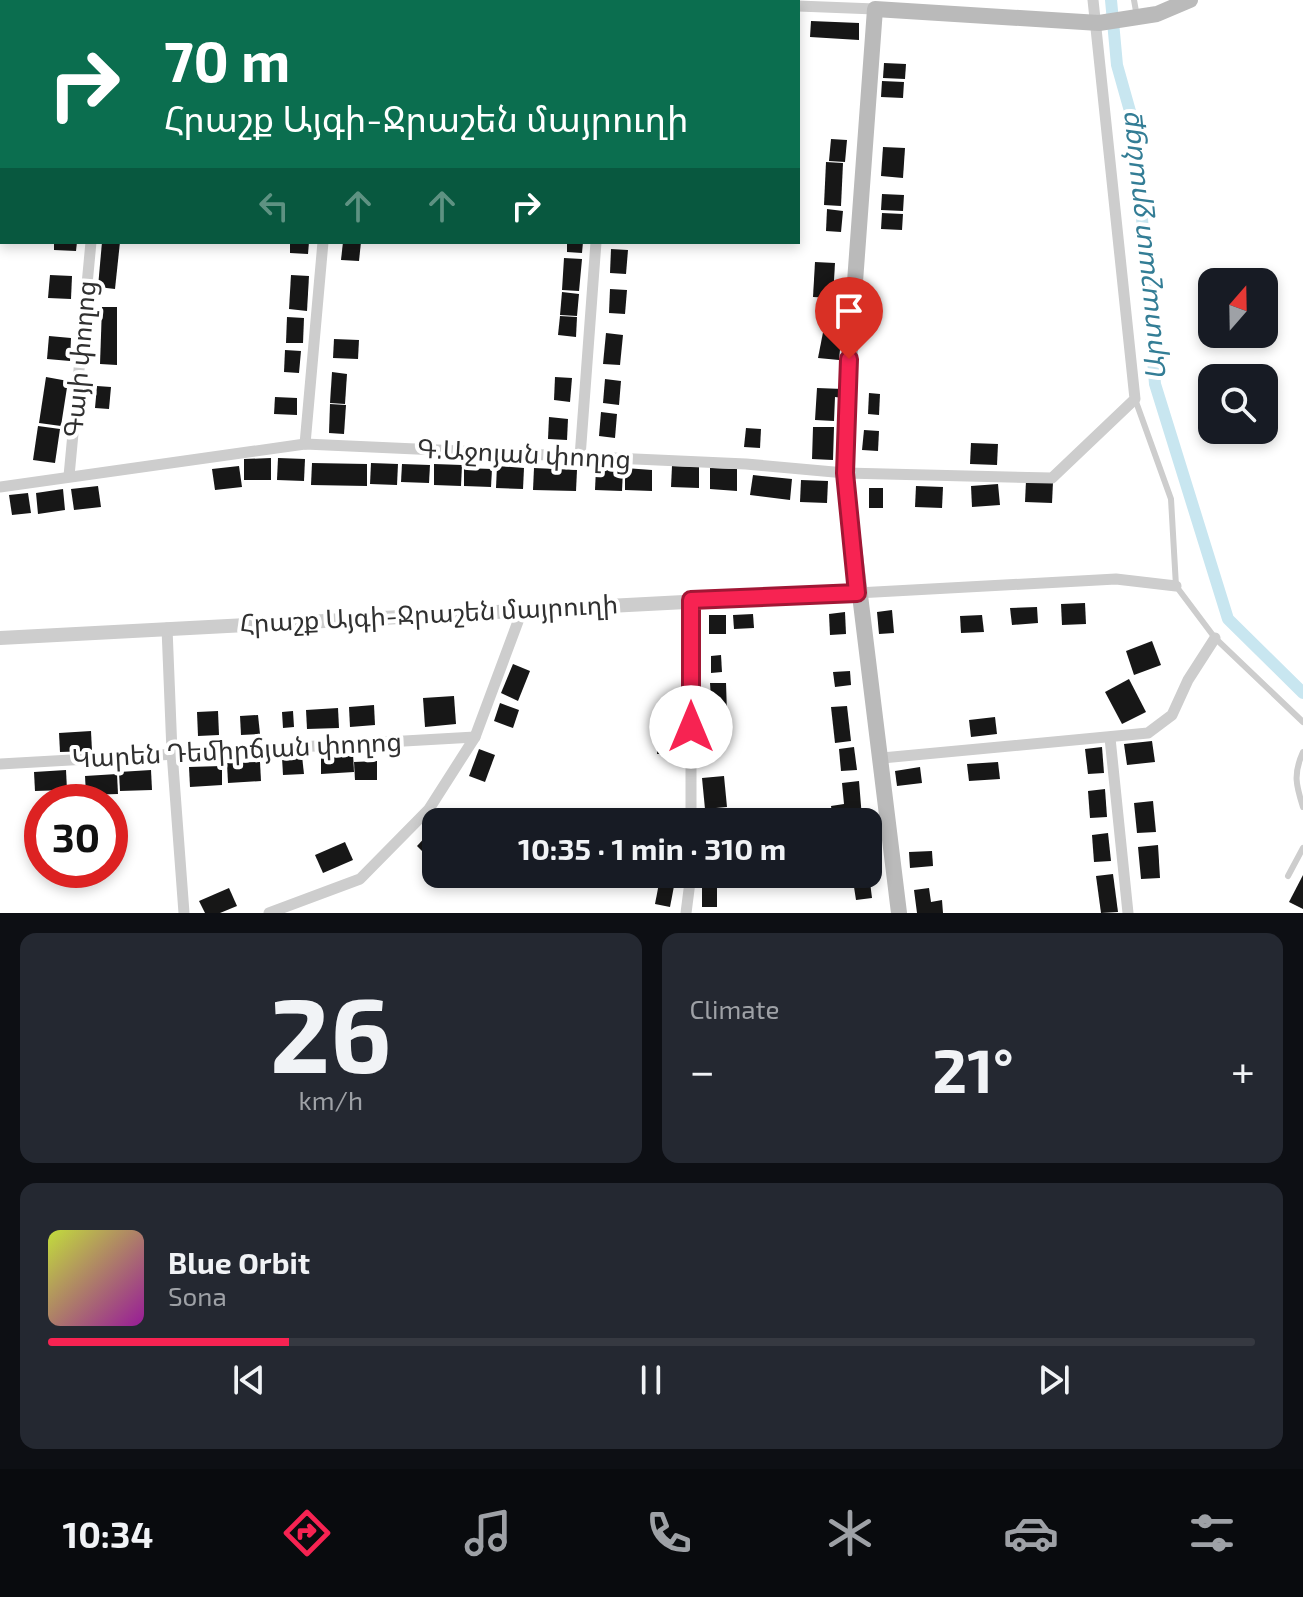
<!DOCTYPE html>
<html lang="en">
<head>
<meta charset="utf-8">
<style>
  body { margin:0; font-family:"Exo 2","Noto Sans Armenian",sans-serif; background:#242831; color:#f1f3f6; height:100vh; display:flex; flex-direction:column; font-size:30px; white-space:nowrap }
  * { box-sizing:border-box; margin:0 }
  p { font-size:26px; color:#9ea1a6 }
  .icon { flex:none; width:44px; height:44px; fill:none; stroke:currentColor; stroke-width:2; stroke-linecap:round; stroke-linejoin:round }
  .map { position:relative; height:913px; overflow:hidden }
  .side { display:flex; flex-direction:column; gap:20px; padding:20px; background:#0d0f14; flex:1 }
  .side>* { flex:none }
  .top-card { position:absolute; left:0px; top:0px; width:800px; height:244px; box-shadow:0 4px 12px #0003; background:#0b6e4f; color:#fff; overflow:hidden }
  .needle { width:52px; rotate:20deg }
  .buttons { position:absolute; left:1198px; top:268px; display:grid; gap:16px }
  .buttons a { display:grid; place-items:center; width:80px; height:80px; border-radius:16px; background:#171b24; box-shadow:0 4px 12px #0003; font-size:40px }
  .speed { position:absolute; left:24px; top:784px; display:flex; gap:16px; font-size:40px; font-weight:700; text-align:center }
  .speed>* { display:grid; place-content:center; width:104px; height:104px; border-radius:50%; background:#171b24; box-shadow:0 4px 12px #0003; line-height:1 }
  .speed .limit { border:12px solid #d22; background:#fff; color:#111 }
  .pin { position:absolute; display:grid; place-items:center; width:68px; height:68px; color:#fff; margin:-82px -34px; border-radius:50% 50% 50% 0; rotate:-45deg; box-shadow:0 0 8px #0007 }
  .pin .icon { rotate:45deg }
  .me { position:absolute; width:88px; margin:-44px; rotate:0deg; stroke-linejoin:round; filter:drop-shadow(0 0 6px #0008) }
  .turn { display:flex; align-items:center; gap:28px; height:168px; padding:0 32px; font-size:36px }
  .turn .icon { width:104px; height:104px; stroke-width:2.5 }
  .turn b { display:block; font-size:56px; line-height:68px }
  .lanes { display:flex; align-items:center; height:76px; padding:0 32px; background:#0003; justify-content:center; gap:40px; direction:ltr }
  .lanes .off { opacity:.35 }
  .big { font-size:60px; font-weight:700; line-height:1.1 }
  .side .card { flex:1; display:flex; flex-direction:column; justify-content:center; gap:12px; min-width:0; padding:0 28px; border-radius:16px; background:#242831 }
  .side .dial { align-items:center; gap:0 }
  .dial b { font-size:104px; line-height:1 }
  .song { display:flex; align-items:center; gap:24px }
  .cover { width:96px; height:96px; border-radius:12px; background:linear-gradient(135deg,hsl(70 70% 55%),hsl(300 70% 35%)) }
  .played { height:8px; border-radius:4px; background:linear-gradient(90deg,#f72352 20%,#363941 20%) }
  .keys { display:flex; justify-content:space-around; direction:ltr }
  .heat { display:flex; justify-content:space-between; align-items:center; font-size:44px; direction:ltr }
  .side .tiles { flex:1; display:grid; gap:20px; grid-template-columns:1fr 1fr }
  .card:last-child { grid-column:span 2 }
  .trip { position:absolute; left:422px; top:808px; width:460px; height:80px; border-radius:16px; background:#171b24; box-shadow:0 4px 12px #0003; font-weight:700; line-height:80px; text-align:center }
  .tab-bar { display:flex; height:128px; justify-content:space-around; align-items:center; background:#090b0e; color:#9ea1a6 }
  .tab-bar .icon { width:56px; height:56px }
  .tab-bar .active { color:#f72352 }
  .tab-bar b { font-size:36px; color:#f1f3f6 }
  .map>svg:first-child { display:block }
</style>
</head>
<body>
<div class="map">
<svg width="1303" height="913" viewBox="0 0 1303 913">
  <rect width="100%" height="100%" fill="#fff"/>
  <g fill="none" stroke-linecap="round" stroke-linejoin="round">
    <path stroke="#c8e6f0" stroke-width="12" d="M1111 0 1117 65 1135 129 1155 384 1228 619 1303 693"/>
  </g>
  <g fill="#171717">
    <path d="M811 21 859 23V40L810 37Z"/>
    <path d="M884 63 906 64 905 79 883 78Z"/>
    <path d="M882 81 904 82 903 98 881 97Z"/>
    <path d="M831 139 847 140 845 162 829 161Z"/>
    <path d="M883 147 905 148 903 178 881 176Z"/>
    <path d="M826 162 843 163 841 206 824 205Z"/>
    <path d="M882 194 904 195 903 211 881 210Z"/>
    <path d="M827 209 843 211 841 232 826 231Z"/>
    <path d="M882 213 903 214 902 230 881 229Z"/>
    <path d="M54 242H77L76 251 54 250Z"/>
    <path d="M102 242H120L115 289 98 287Z"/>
    <path d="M290 242H309L308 254 290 253Z"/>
    <path d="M343 242H361L359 261 341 260Z"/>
    <path d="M567 242H583L582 253 567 252Z"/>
    <path d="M611 249 628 250 626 274 610 273Z"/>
    <path d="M564 258 582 259 579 291 562 290Z"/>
    <path d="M815 262 835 263 833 298 813 297Z"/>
    <path d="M50 275 72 276 71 299 48 298Z"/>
    <path d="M291 275 309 276 307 311 289 309Z"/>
    <path d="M610 289 627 290 625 314 609 313Z"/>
    <path d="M562 292 579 294 577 316 560 315Z"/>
    <path d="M102 307H117V365L100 364Z"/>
    <path d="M560 316 577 317 576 337 558 335Z"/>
    <path d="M287 317 304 318 303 343H286Z"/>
    <path d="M826 317 843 318 839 360 818 358Z"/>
    <path d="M606 333 623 335 620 365 603 364Z"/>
    <path d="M49 336 71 338 70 361 47 359Z"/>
    <path d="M334 339 359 340 358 359 333 358Z"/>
    <path d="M285 350 301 351 299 373 284 372Z"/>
    <path d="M332 372 347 374 345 404 330 403Z"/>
    <path d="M46 377 68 381 61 426 39 423Z"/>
    <path d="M555 377 572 378 570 402 554 400Z"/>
    <path d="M605 379 621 381 619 405 603 403Z"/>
    <path d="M97 386 111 387 109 409 95 408Z"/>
    <path d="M817 388 843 389V398L835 397 834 421 815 420Z"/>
    <path d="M869 393 880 394 879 415 868 414Z"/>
    <path d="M275 397 297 398V415L274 414Z"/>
    <path d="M330 404 346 405 344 434 329 433Z"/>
    <path d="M601 412 617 414 615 438 599 436Z"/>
    <path d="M549 417 568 419 567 440 548 439Z"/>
    <path d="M38 426 60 429 55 463 33 460Z"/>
    <path d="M813 427H834L833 460 812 459Z"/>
    <path d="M746 428 761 429 760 448 744 447Z"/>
    <path d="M864 430 879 431 878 451 862 450Z"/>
    <path d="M971 443 998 444 997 465 970 464Z"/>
    <path d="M271 458V480H244V459Z"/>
    <path d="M278 458 305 459 304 481 277 480Z"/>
    <path d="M312 463 367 464V486L311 485Z"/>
    <path d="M371 463 398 464 397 485 370 484Z"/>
    <path d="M402 464 430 465 429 483 401 482Z"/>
    <path d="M434 464 462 465 461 486 434 485Z"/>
    <path d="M239 466 242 487 215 490 212 469Z"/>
    <path d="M497 466 524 468 523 489 496 488Z"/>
    <path d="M672 466 699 467V488L671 487Z"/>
    <path d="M464 468 492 469 491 487 464 486Z"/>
    <path d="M534 468 577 470 576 491 533 490Z"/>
    <path d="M596 468 623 469 622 491 595 490Z"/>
    <path d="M625 468 652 470V491L625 490Z"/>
    <path d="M710 468 737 469V491L710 489Z"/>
    <path d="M753 475 792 479 790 500 750 495Z"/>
    <path d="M801 480 828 481 827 503 800 502Z"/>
    <path d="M1026 481 1053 482 1052 503 1025 502Z"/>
    <path d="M998 484 1000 505 972 507 971 486Z"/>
    <path d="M98 486 101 507 74 510 71 489Z"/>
    <path d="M916 486 943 487 942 508 915 507Z"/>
    <rect x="869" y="488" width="14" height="20"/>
    <path d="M63 489 65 510 38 514 36 493Z"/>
    <path d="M28 493 31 513 12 515 9 495Z"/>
    <path d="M1085 603 1086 624 1062 625 1061 604Z"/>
    <path d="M1037 607 1038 623 1012 625 1010 608Z"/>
    <path d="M892 610 894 633 879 634 877 612Z"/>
    <path d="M845 612 846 634 830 635 829 614Z"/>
    <path d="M753 614 754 628 734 629 733 615Z"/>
    <rect x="709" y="615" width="17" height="19"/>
    <path d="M982 615 984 632 961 633 960 616Z"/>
    <path d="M1152 641 1161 665 1134 675 1126 651Z"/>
    <path d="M721 655 722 672 711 673V656Z"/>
    <path d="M513 664 530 671 518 701 501 693Z"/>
    <path d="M850 671 851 685 835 687 833 672Z"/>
    <path d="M1129 679 1146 712 1122 724 1105 692Z"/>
    <path d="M710 683H726L727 715H712Z"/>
    <path d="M454 696 456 724 425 727 423 698Z"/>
    <path d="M500 703 519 710 513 728 494 721Z"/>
    <path d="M374 705 375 725 350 727 349 707Z"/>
    <path d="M847 706 851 741 835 743 831 707Z"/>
    <path d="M338 708 339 728 307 729 306 710Z"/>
    <path d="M218 711 219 735 198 736 197 712Z"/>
    <path d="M293 711 294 727 283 728 282 712Z"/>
    <path d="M258 715 260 734 241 735 240 716Z"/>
    <path d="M995 717 997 734 971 737 969 720Z"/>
    <path d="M91 731 92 751 60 752 59 733Z"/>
    <path d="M658 736H672V754H657Z"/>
    <path d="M1152 741 1155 762 1127 765 1124 744Z"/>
    <path d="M854 747 857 770 841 771 839 749Z"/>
    <path d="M1102 747 1104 773 1088 774 1085 749Z"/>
    <path d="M479 749 495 755 485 782 469 776Z"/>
    <path d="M353 753 354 772 321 774V754Z"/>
    <path d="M302 756 304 774 283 775 282 757Z"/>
    <path d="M377 761V780H355L354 762Z"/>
    <path d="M260 762 261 781 228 783 227 763Z"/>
    <path d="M998 762 1000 779 969 781 967 764Z"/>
    <path d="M222 766V785L190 787 189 767Z"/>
    <path d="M920 767 922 783 897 786 895 771Z"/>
    <path d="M66 770 67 790 35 791 34 772Z"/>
    <path d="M151 770 152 790 120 791 119 772Z"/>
    <path d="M117 774 118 794 86 795 85 776Z"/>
    <path d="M724 776 727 807 705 809 702 778Z"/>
    <path d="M859 781 862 818 833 821 831 806 844 804 842 783Z"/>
    <path d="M1105 789 1107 817 1090 818 1088 791Z"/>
    <path d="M1153 801 1156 832 1137 833 1134 803Z"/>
    <path d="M430 832 436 837V849L428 857 417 846Z"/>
    <path d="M1108 833 1111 861 1094 862 1092 835Z"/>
    <path d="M345 842 353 860 323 873 315 855Z"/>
    <path d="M1158 845 1160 878 1141 879 1138 847Z"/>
    <path d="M932 851 933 866 910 868 909 852Z"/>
    <path d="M852 874H869L872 898 856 900Z"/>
    <path d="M1113 874 1118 912 1101 913 1096 876Z"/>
    <path d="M1303 875V909L1289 902Z"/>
    <path d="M660 878 675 881 670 907 655 904Z"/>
    <path d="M702 881 717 882V907H702Z"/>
    <path d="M229 888 237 906 220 913H205L199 901Z"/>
    <path d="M929 888 931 902 942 900 943 913H917L914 890Z"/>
  </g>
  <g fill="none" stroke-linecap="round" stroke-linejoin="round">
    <g stroke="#cdcdcd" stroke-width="6">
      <path d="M1134 0 1137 17"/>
      <path d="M1135 399 1171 499 1176 586 1215 638 1303 722"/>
      <path d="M1303 752C1293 774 1296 785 1303 807"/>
      <path d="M1288 876 1303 848"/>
    </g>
    <g stroke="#cdcdcd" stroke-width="11">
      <path d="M652 0 702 2"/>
      <path d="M111 2 112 0"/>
      <path d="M285 2 295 0"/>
      <path d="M344 2V0"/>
      <path d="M613 2V0"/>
      <path d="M798 6 875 9"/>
      <path d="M0 52H2"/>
      <path d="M305 444 323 242"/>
      <path d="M580 457 596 242"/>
      <path d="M69 476 91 242"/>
      <path d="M0 487 305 444 746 464 845 473 1052 478 1135 399 1093 0"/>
      <path d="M857 593 1116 579 1176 586"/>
      <path d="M167 628 172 752 184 913"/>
      <path d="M1110 738 1128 913"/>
      <path d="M882 758 1148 733 1172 715 1188 680 1215 638"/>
      <path d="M0 764 475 737"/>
      <path d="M691 822V600"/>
      <path d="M269 913 360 879 429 809 475 737 523 608"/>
      <path d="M686 913 691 874"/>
    </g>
    <path stroke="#cdcdcd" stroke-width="14" d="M0 638 857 593"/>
    <path stroke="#bababa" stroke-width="16" d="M899 913 845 473 847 391 875 9 1099 23 1157 14 1190 0"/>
  </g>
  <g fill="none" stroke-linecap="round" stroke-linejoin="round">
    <defs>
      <path id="route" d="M691 727V600L857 593 845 473 849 359"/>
    </defs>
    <use href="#route" stroke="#a11735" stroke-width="20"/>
    <use href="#route" stroke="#f72352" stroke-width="14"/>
  </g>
  <g text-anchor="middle" stroke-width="8" stroke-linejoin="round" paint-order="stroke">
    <g font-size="26" fill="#303030" stroke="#fff">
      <text transform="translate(80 359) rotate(-85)" y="9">Գայի փողոց</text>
      <text transform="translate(524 454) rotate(3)" y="9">Գ.Աջոյան փողոց</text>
      <text transform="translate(429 614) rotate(-3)" y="9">Հրաշք Այգի-Ջրաշեն մայրուղի</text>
      <text transform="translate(237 750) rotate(-3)" y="9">Կարեն Դեմիրճյան փողոց</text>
    </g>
    <g font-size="28" font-style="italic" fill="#337d95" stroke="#fff">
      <text transform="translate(1142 247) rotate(-96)" y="10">Արտաշատ ջրանցք</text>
    </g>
  </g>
</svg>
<div class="buttons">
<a><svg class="needle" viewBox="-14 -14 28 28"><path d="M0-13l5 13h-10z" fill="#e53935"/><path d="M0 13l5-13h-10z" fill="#9ea1a6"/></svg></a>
<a><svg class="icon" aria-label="search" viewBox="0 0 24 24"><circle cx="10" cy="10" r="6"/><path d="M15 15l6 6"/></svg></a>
</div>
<div class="speed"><div class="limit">30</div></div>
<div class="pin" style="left:849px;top:359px;background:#d93025"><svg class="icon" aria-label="arrive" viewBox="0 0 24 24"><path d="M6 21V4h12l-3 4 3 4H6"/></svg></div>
<svg class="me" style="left:691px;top:727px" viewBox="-20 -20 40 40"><circle r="19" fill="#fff"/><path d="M0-13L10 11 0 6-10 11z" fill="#f72352"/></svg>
<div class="trip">10:35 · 1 min · 310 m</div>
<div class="top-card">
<div class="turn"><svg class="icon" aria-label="right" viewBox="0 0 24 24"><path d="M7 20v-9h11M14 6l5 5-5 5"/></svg><div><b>70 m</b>Հրաշք Այգի-Ջրաշեն մայրուղի</div></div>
<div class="lanes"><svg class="icon off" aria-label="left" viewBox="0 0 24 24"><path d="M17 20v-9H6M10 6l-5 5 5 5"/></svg><svg class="icon off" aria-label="ahead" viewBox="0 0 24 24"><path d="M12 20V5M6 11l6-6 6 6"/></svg><svg class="icon off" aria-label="ahead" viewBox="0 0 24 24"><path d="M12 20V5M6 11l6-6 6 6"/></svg><svg class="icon" aria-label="right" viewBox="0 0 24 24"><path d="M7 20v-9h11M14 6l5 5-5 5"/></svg></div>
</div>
</div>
<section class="side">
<div class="tiles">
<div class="card dial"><b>26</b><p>km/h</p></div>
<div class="card"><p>Climate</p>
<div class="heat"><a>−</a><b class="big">21°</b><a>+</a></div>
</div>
<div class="card">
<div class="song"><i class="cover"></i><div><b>Blue Orbit</b><p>Sona</p></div></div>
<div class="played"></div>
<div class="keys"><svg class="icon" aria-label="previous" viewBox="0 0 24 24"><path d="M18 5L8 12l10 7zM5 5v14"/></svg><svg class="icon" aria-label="pause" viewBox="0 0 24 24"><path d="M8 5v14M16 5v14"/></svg><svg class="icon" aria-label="next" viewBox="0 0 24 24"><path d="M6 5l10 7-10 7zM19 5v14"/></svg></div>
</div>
</div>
</section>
<nav class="tab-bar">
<b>10:34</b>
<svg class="icon active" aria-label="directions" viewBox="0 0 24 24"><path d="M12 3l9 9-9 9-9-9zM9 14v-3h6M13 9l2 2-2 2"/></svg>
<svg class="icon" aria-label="music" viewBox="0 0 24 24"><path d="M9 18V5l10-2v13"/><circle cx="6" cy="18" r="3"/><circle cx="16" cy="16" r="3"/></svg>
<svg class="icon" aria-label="phone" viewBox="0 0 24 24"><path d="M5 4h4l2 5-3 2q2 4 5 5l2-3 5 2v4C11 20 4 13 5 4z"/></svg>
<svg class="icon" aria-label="climate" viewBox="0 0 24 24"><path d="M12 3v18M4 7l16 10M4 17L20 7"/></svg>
<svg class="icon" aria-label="car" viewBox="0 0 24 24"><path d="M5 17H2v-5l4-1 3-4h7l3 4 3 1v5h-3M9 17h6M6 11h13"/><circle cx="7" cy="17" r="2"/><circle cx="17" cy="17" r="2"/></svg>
<svg class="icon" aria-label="filters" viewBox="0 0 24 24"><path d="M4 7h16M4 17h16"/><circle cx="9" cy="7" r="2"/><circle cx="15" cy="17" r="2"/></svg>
</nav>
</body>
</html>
